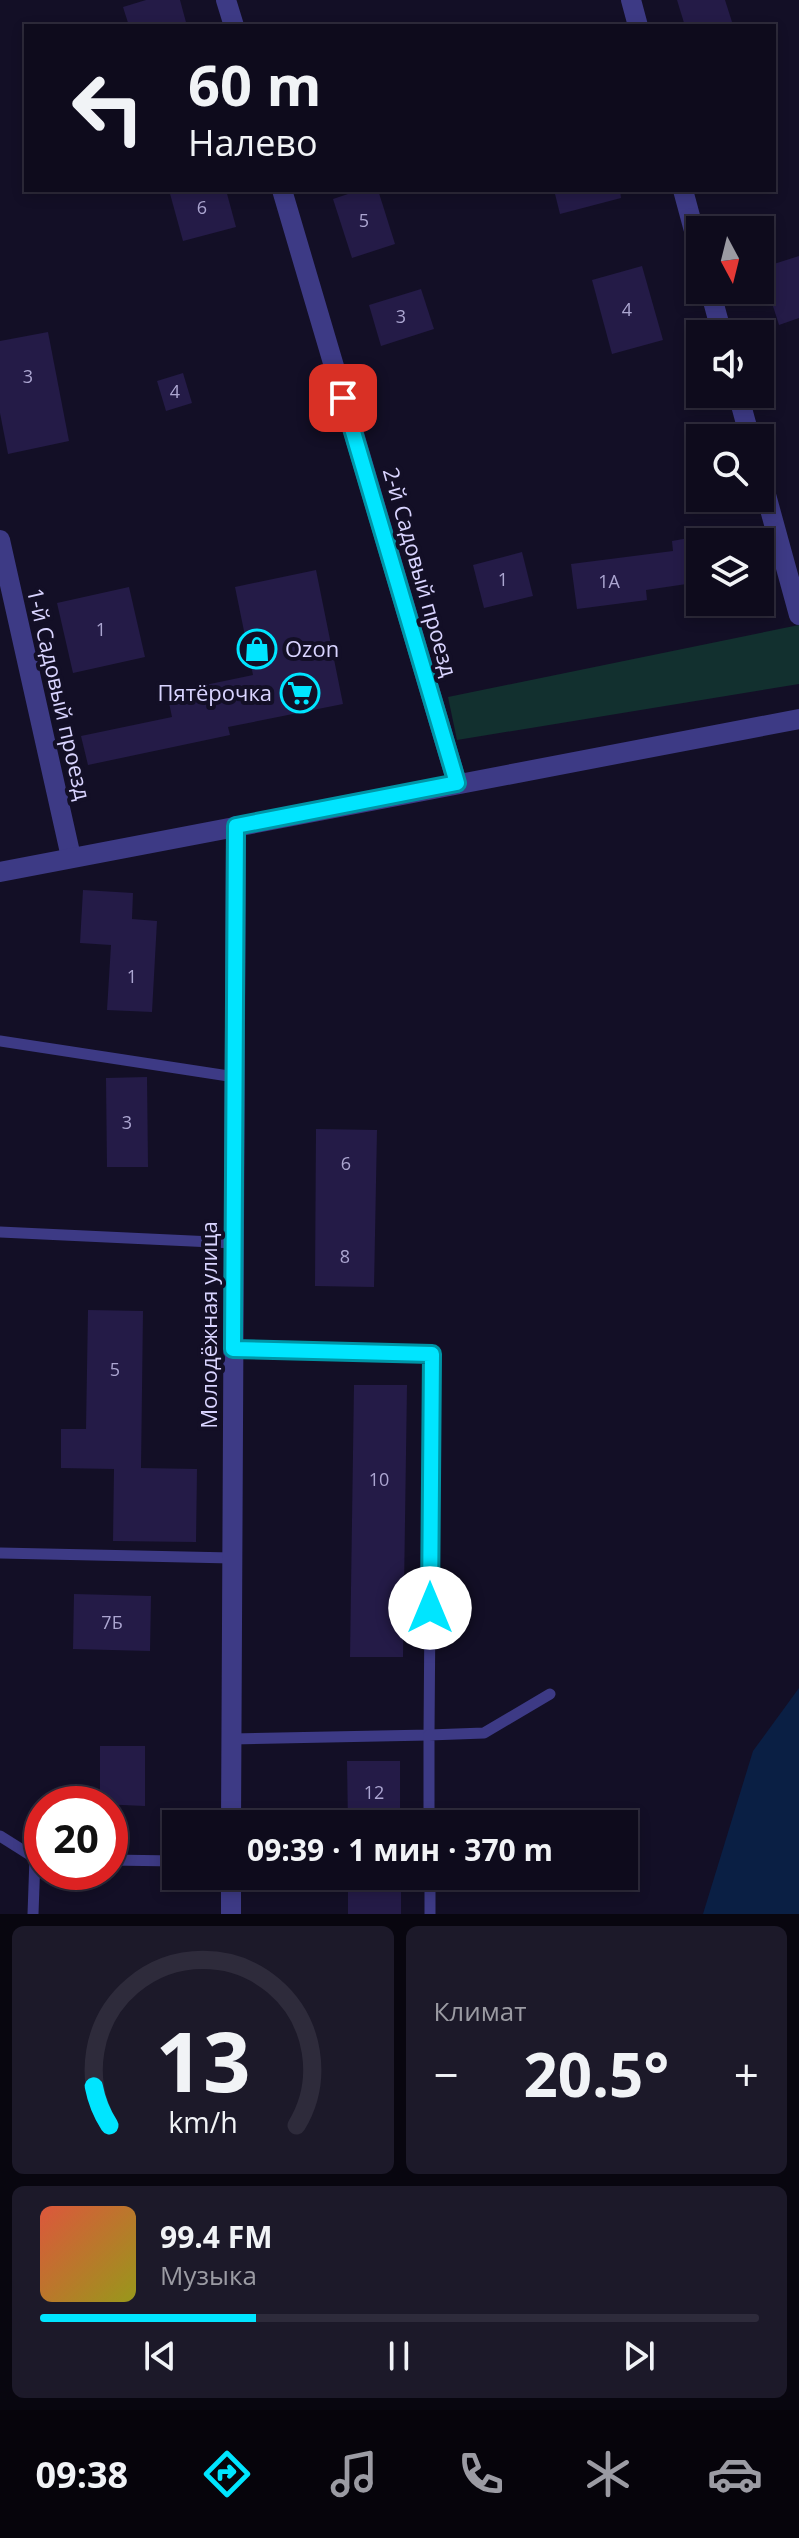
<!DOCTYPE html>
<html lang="ru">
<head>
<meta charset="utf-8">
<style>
  body { margin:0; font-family:"Open Sans",sans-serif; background:#1c1929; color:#f1f3f6; height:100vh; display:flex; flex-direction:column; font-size:30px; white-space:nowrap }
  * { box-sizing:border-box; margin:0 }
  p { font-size:26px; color:#9b9ba3 }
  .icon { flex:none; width:44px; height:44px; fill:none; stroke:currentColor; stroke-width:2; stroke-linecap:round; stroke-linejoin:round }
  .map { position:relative; height:1914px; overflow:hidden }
  .side { display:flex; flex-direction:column; gap:12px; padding:12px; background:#08060f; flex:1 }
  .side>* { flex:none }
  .hud { position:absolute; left:24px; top:24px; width:752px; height:168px; border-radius:0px; box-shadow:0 4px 12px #0003,0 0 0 2px #2e2b3b; background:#0e0b1c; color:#f1f3f6; overflow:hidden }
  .needle { width:52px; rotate:173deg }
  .buttons { position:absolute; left:686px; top:216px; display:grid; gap:16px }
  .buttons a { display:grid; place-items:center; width:88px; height:88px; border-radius:0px; background:#0e0b1c; box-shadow:0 4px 12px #0003,0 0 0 2px #2e2b3b; font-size:40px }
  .speed { position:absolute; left:24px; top:1786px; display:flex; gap:16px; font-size:40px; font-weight:700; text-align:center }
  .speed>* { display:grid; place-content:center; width:104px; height:104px; border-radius:50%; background:#0e0b1c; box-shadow:0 4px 12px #0003,0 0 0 2px #2e2b3b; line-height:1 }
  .speed .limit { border:12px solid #d22; background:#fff; color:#111 }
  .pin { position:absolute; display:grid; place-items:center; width:68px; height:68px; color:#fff; margin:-34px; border-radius:16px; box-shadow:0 4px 12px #0006 }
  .me { position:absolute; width:88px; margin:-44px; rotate:0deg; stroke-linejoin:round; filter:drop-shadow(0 0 6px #0008) }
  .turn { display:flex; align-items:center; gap:28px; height:168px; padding:0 32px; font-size:36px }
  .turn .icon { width:104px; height:104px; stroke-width:2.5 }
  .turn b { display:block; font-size:56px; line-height:68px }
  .big { font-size:60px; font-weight:700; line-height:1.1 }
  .side .widget { flex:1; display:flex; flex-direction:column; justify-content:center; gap:12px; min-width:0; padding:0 28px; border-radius:12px; background:#1c1929 }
  .side .dial { align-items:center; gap:0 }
  .dial svg { height:208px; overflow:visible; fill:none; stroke:#2e2b3b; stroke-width:7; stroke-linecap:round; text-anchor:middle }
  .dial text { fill:#f1f3f6; stroke:none }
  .song { display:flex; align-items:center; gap:24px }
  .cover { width:96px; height:96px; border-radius:12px; background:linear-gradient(135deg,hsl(10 70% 55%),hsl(60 70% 35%)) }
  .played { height:8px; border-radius:4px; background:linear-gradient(90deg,#00e5ff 30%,#2e2b3b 30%) }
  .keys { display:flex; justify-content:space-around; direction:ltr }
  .heat { display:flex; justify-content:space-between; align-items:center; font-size:44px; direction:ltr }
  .side .tiles { flex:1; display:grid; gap:12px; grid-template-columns:1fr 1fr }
  .widget:last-child { grid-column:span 2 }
  .trip { position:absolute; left:162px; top:1810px; width:476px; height:80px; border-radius:0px; background:#0e0b1c; box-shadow:0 4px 12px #0003,0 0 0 2px #2e2b3b; font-weight:700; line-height:80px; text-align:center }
  .tab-bar { display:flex; height:128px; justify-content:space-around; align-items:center; background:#06040b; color:#9b9ba3 }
  .tab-bar .icon { width:56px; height:56px }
  .tab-bar .selected { color:#00e5ff }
  .tab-bar b { font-size:36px; color:#f1f3f6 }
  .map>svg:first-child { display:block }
</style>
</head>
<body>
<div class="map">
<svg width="799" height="1914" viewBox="0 0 799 1914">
  <rect width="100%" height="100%" fill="#130f26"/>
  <path fill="#12302f" d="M799 625V684L457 740 448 697Z"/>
  <path fill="#0a1f44" d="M799 1688V1914H703L753 1751Z"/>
  <g fill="#241b47">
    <path d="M146 0H180L187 26H129L123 7Z"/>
    <path d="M677 0H725L732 22 719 26H685Z"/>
    <path d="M169 190H226L236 227 183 241Z"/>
    <path d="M360 190H378L395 244 352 258 333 199Z"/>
    <path d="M554 190H620L621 198 560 214Z"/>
    <path d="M799 256V318L779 325 761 268Z"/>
    <path d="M642 266 663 340 612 354 592 280Z"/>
    <path d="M421 289 434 329 381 346 369 305Z"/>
    <path d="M48 332 69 441 8 454 0 413V341Z"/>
    <path d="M183 373 192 403 166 411 157 381Z"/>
    <path d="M700 536V582L646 590 647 600 577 609 571 564 673 551 672 541Z"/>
    <path d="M522 552 533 596 484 608 473 565Z"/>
    <path d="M316 570 343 704 228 727 230 735 88 765 81 736 172 717 167 693 253 675 235 587Z"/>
    <path d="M129 587 145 657 73 673 57 603Z"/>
    <path d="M83 890 133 893 132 919 157 921 152 1012 107 1010 111 945 80 943Z"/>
    <path d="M147 1077 148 1167H107L106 1078Z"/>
    <path d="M316 1129 377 1130 374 1287 315 1286Z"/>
    <path d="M88 1310 143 1311 141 1468 197 1469 196 1542 113 1541 114 1469 61 1468V1429H86Z"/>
    <path d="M354 1385H407L403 1657H350Z"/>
    <path d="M74 1594 151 1596 150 1651 73 1649Z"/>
    <path d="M100 1746H145V1806L100 1804Z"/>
    <path d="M347 1761H400V1824H348Z"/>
    <rect x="348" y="1876" width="53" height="38"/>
  </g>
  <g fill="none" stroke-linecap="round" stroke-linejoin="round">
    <g stroke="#3d3a85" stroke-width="11">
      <path d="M0 1041 235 1077"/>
      <path d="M0 1232 234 1243"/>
      <path d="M0 1553 232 1558"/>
      <path d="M232 1739 429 1735 432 1354 233 1349"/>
      <path d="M429 1824V1735L484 1733 550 1694"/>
      <path d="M0 1836 35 1858"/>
      <path d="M110 1860 176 1861"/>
      <path d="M430 1876V1914"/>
      <path d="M33 1914 35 1858 42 1859"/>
    </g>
    <g stroke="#3d3a85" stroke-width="20">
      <path d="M226 0 234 26"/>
      <path d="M631 0 638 26"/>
      <path d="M282 190 457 783"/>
      <path d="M683 190 700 253"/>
      <path d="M710 290 722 334"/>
      <path d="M738 394 750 438"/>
      <path d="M760 473 799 615"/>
      <path d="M0 540 71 857"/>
      <path d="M231 1824 236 826"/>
      <path d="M231 1914V1876"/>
    </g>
    <path stroke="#3d3a85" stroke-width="20" d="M0 872 799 719"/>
  </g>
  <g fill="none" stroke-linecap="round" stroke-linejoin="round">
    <defs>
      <path id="route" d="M343 398 457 783 236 826 233 1349 432 1354 430 1608"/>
    </defs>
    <use href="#route" stroke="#0095a6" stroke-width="20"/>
    <use href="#route" stroke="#00e5ff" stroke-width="14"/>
  </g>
  <defs>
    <symbol id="shop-ring" viewBox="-11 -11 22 22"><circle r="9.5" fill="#130f26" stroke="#00e5ff" stroke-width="1.5"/><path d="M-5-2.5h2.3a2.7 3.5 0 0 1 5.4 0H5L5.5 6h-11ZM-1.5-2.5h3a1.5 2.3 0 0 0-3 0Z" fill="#00e5ff"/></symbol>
    <symbol id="supermarket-ring" viewBox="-11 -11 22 22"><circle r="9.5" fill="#130f26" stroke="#00e5ff" stroke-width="1.5"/><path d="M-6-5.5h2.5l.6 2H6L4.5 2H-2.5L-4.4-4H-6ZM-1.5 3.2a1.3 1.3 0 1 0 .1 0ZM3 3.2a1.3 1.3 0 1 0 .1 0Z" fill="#00e5ff"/></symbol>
  </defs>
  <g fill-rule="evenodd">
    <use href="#shop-ring" x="235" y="627" width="44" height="44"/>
    <use href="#supermarket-ring" x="278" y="671" width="44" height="44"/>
  </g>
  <g text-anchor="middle" stroke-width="8" stroke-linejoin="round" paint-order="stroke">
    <g font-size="18" fill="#aca6d1">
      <text x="202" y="214">6</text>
      <text x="364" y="227">5</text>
      <text x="627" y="316">4</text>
      <text x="401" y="323">3</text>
      <text x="28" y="383">3</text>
      <text x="175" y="398">4</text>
      <text x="503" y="586">1</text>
      <text x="609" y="588">1А</text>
      <text x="101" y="636">1</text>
      <text x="132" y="983">1</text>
      <text x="127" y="1129">3</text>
      <text x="346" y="1170">6</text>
      <text x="345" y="1263">8</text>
      <text x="115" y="1376">5</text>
      <text x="379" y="1486">10</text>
      <text x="112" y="1629">7Б</text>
      <text x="374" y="1799">12</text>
    </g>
    <g font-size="22" fill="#d9d4ff" stroke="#130f26">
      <text transform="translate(420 572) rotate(74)" y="8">2-й Садовый проезд</text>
      <text transform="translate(59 694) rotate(77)" y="8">1-й Садовый проезд</text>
      <text transform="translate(209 1325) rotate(-90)" y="8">Молодёжная улица</text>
    </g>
    <g font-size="22" fill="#d9d4ff" stroke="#130f26" text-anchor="start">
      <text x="285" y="657">Ozon</text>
      <text x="272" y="701" text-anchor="end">Пятёрочка</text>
    </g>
  </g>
</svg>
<div class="buttons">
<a><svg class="needle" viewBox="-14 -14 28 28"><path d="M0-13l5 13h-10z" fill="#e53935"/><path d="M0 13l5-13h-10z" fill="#9b9ba3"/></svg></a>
<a><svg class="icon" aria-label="sound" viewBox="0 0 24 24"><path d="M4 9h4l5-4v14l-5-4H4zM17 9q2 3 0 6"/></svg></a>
<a><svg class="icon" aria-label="search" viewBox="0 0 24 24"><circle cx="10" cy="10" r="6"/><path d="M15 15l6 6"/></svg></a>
<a><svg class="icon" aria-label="layers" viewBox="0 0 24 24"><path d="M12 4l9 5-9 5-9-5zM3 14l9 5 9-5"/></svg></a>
</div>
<div class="speed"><div class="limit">20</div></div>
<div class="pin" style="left:343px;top:398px;background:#d93025"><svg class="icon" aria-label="arrive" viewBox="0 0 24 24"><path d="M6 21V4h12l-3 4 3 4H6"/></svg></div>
<svg class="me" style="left:430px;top:1608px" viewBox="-20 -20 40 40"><circle r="19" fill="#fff"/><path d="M0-13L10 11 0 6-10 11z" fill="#00e5ff"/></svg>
<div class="trip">09:39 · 1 мин · 370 m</div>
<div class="hud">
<div class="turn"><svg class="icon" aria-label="left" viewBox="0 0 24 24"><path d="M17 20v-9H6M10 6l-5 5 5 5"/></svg><div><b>60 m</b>Налево</div></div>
</div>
</div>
<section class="side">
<div class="tiles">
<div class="widget dial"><svg viewBox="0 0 100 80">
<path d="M14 69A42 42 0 1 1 86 69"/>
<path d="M14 69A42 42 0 0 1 8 54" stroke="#00e5ff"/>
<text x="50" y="56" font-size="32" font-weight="700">13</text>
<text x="50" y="72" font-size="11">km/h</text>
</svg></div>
<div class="widget"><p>Климат</p>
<div class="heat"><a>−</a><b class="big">20.5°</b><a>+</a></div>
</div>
<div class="widget">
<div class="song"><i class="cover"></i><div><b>99.4 FM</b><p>Музыка</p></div></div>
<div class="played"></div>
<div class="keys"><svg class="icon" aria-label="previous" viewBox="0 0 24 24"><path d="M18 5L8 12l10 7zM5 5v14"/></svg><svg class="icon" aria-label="pause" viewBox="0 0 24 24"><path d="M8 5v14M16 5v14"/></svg><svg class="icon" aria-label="next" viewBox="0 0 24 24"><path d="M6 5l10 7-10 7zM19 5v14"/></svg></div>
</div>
</div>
</section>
<nav class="tab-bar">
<b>09:38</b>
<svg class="icon selected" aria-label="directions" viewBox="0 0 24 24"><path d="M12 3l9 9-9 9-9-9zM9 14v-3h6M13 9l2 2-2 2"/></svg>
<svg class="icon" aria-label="music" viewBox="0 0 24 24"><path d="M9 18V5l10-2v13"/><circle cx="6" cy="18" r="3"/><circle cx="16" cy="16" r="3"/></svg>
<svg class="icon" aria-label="phone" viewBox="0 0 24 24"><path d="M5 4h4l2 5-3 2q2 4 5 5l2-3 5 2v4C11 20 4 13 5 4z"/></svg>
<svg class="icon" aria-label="climate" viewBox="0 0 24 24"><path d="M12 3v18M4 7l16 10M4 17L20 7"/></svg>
<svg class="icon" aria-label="car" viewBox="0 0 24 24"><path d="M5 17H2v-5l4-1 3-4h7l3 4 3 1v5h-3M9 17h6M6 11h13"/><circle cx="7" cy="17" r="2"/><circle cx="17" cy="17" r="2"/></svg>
</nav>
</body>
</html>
